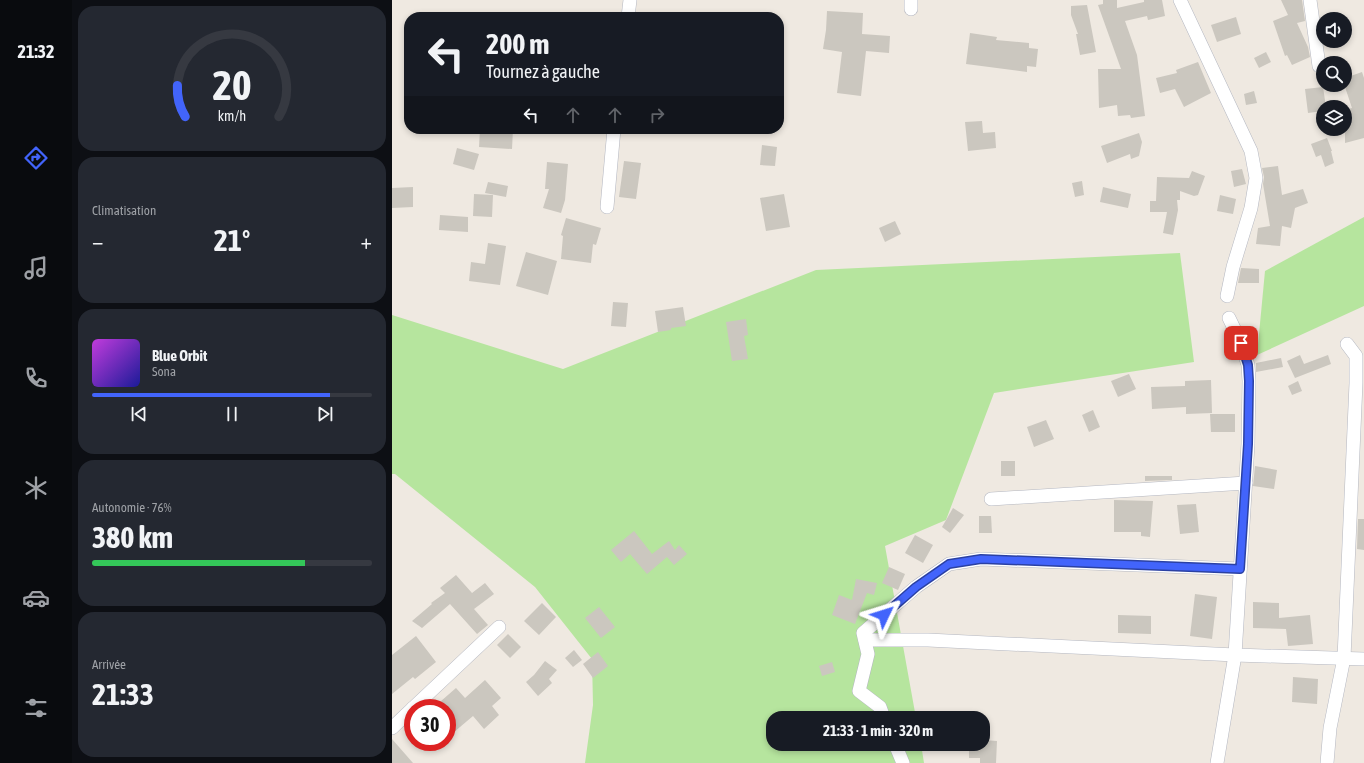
<!DOCTYPE html>
<html lang="fr">
<head>
<meta charset="utf-8">
<style>
  body { margin:0; font-family:"Asap Condensed",sans-serif; background:#242831; color:#f1f3f6; height:100vh; display:flex; flex-direction:column; font-size:15px; white-space:nowrap }
  * { box-sizing:border-box; margin:0 }
  p { font-size:13px; color:#9ea1a6 }
  .icon { flex:none; width:22px; height:22px; fill:none; stroke:currentColor; stroke-width:2; stroke-linecap:round; stroke-linejoin:round }
  .map { position:relative; flex:1; overflow:hidden }
  .drawer { display:flex; flex-direction:column; gap:6px; padding:6px; background:#0d0f14; width:320px }
  .drawer>* { flex:none }
  .banner { position:absolute; left:12px; top:12px; width:380px; height:122px; border-radius:16px; box-shadow:0 2px 6px #0003; background:#171b24; color:#f1f3f6; overflow:hidden }
  .controls { position:absolute; left:924px; top:12px; display:grid; gap:8px }
  .controls a { display:grid; place-items:center; width:36px; height:36px; border-radius:50%; background:#171b24; box-shadow:0 2px 6px #0003; font-size:20px }
  .speed { position:absolute; left:12px; top:699px; display:flex; gap:8px; font-size:20px; font-weight:700; text-align:center }
  .speed>* { display:grid; place-content:center; width:52px; height:52px; border-radius:50%; background:#171b24; box-shadow:0 2px 6px #0003; line-height:1 }
  .speed .limit { border:6px solid #d22; background:#fff; color:#111 }
  .pin { position:absolute; display:grid; place-items:center; width:34px; height:34px; color:#fff; margin:-17px; border-radius:8px; box-shadow:0 2px 6px #0006 }
  .me { position:absolute; width:44px; margin:-22px; rotate:49deg; stroke-linejoin:round; filter:drop-shadow(0 0 3px #0008) }
  .turn { display:flex; align-items:center; gap:14px; height:84px; padding:0 16px; font-size:18px }
  .turn .icon { width:52px; height:52px; stroke-width:2.5 }
  .turn b { display:block; font-size:28px; line-height:34px }
  .lanes { display:flex; align-items:center; height:38px; padding:0 16px; background:#0003; justify-content:center; gap:20px; direction:ltr }
  .lanes .off { opacity:.35 }
  .big { font-size:30px; font-weight:700; line-height:1.1 }
  .drawer .widget { flex:1; display:flex; flex-direction:column; justify-content:center; gap:6px; min-width:0; padding:0 14px; border-radius:16px; background:#242831 }
  .drawer .dial { align-items:center; gap:0 }
  .dial svg { height:104px; overflow:visible; fill:none; stroke:#363941; stroke-width:7; stroke-linecap:round; text-anchor:middle }
  .dial text { fill:#f1f3f6; stroke:none }
  .song { display:flex; align-items:center; gap:12px }
  .cover { width:48px; height:48px; border-radius:6px; background:linear-gradient(135deg,hsl(290 70% 55%),hsl(240 70% 35%)) }
  .played { height:4px; border-radius:2px; background:linear-gradient(90deg,#4264fb 85%,#363941 85%) }
  .keys { display:flex; justify-content:space-around; direction:ltr }
  .heat { display:flex; justify-content:space-between; align-items:center; font-size:22px; direction:ltr }
  .charge { height:6px; border-radius:3px; background:linear-gradient(90deg,#34c759 76%,#363941 0) }
  .trip { position:absolute; left:374px; top:711px; width:224px; height:40px; border-radius:16px; background:#171b24; box-shadow:0 2px 6px #0003; font-weight:700; line-height:40px; text-align:center }
  main { display:flex; flex:1; min-height:0 }
  .tab-bar { display:flex; flex-direction:column; width:72px; justify-content:space-around; align-items:center; background:#090b0e; color:#9ea1a6 }
  .tab-bar .icon { width:28px; height:28px }
  .tab-bar .on { color:#4264fb }
  .tab-bar b { font-size:18px; color:#f1f3f6 }
  .map>svg:first-child { display:block }
</style>
</head>
<body>
<main>
<nav class="tab-bar">
<b>21:32</b>
<svg class="icon on" aria-label="directions" viewBox="0 0 24 24"><path d="M12 3l9 9-9 9-9-9zM9 14v-3h6M13 9l2 2-2 2"/></svg>
<svg class="icon" aria-label="music" viewBox="0 0 24 24"><path d="M9 18V5l10-2v13"/><circle cx="6" cy="18" r="3"/><circle cx="16" cy="16" r="3"/></svg>
<svg class="icon" aria-label="phone" viewBox="0 0 24 24"><path d="M5 4h4l2 5-3 2q2 4 5 5l2-3 5 2v4C11 20 4 13 5 4z"/></svg>
<svg class="icon" aria-label="climate" viewBox="0 0 24 24"><path d="M12 3v18M4 7l16 10M4 17L20 7"/></svg>
<svg class="icon" aria-label="car" viewBox="0 0 24 24"><path d="M5 17H2v-5l4-1 3-4h7l3 4 3 1v5h-3M9 17h6M6 11h13"/><circle cx="7" cy="17" r="2"/><circle cx="17" cy="17" r="2"/></svg>
<svg class="icon" aria-label="filters" viewBox="0 0 24 24"><path d="M4 7h16M4 17h16"/><circle cx="9" cy="7" r="2"/><circle cx="15" cy="17" r="2"/></svg>
</nav>
<section class="drawer">
<div class="widget dial"><svg viewBox="0 0 100 80">
<path d="M14 69A42 42 0 1 1 86 69"/>
<path d="M14 69A42 42 0 0 1 8 45" stroke="#4264fb"/>
<text x="50" y="56" font-size="32" font-weight="700">20</text>
<text x="50" y="72" font-size="11">km/h</text>
</svg></div>
<div class="widget"><p>Climatisation</p>
<div class="heat"><a>−</a><b class="big">21°</b><a>+</a></div>
</div>
<div class="widget">
<div class="song"><i class="cover"></i><div><b>Blue Orbit</b><p>Sona</p></div></div>
<div class="played"></div>
<div class="keys"><svg class="icon" aria-label="previous" viewBox="0 0 24 24"><path d="M18 5L8 12l10 7zM5 5v14"/></svg><svg class="icon" aria-label="pause" viewBox="0 0 24 24"><path d="M8 5v14M16 5v14"/></svg><svg class="icon" aria-label="next" viewBox="0 0 24 24"><path d="M6 5l10 7-10 7zM19 5v14"/></svg></div>
</div>
<div class="widget"><p>Autonomie · 76%</p><b class="big">380 km</b><div class="charge"></div></div>
<div class="widget"><p>Arrivée</p><b class="big">21:33</b></div>
</section>
<div class="map">
<svg width="972" height="763" viewBox="0 0 972 763">
  <rect width="100%" height="100%" fill="#efe9e1"/>
  <g fill="#b6e59e">
    <path d="M972 217V306L865 355 873 271Z"/>
    <path d="M788 253 802 362 602 393 554 520 493 546 524 718H381V744H529L532 763H193L201 705 200 659 143 587 3 474H0V315L171 369 424 270Z"/>
  </g>
  <g fill="#cbc7bf">
    <path d="M711 0H725V8L752 2V0H770L773 16 756 20 755 16 733 21 745 55 753 116 739 118 738 115 726 116 725 105 707 108 706 69H729L706 5 711 4Z"/>
    <path d="M889 0H910L913 21 905 23 916 47 918 57 900 65 895 55 893 56 881 21 896 15Z"/>
    <path d="M695 5 704 52 688 55 684 34H686L679 15V6Z"/>
    <path d="M435 11 471 13 470 34 498 36 497 53 474 51 469 96 445 93 450 52 431 49 434 30Z"/>
    <path d="M844 17 849 34 825 42 819 25Z"/>
    <path d="M578 33 605 37 604 40 637 43V48L646 49 644 67 635 66V72L574 64Z"/>
    <path d="M874 52 879 62 867 68 862 58Z"/>
    <path d="M806 62 819 93 792 107 783 89 768 93 764 78 785 73 784 70Z"/>
    <path d="M970 72 972 78V138L953 143V110L960 108 953 87V78Z"/>
    <path d="M931 87 934 107H931V111L916 113 913 89Z"/>
    <path d="M862 91 865 103 854 105 852 94Z"/>
    <path d="M590 121 591 133 603 132 604 148 576 151 573 122Z"/>
    <path d="M88 129H121L120 149 87 147Z"/>
    <path d="M747 133 750 142 747 156 739 159 738 154 715 163 709 146Z"/>
    <path d="M935 138 940 151H939L942 163 933 167 929 155 924 157 919 144Z"/>
    <path d="M370 145 385 147 383 166 368 165Z"/>
    <path d="M65 148 87 154 82 170 61 164Z"/>
    <path d="M232 161 249 163 244 199 227 197Z"/>
    <path d="M155 162 176 164 173 200 169 213 151 208 157 189H153Z"/>
    <path d="M886 166 890 195 911 189 916 203 903 208 899 228 890 226 888 246 864 244 866 228 878 226 871 184 872 177 870 168Z"/>
    <path d="M850 169 854 184 842 187 839 171Z"/>
    <path d="M800 171 813 176 806 195 802 196 788 191V200H785L786 210 781 235 771 233 775 212H758V201H764L765 177 797 178Z"/>
    <path d="M690 181 692 195 683 197 680 183Z"/>
    <path d="M96 182 116 186 114 197 93 193Z"/>
    <path d="M21 187V207L0 208V188Z"/>
    <path d="M711 187 739 194 736 208 708 202Z"/>
    <path d="M82 194 101 195 100 217 81 216Z"/>
    <path d="M392 194 398 227 374 231 368 198Z"/>
    <path d="M828 195 844 199 841 214 825 211Z"/>
    <path d="M48 215 76 217V232L47 230Z"/>
    <path d="M174 218 209 228 204 245 201 244 199 263 169 259 171 236 169 235Z"/>
    <path d="M503 221 509 234 493 242 487 228Z"/>
    <path d="M96 243 114 246 108 285 77 281 79 262 93 264Z"/>
    <path d="M134 252 165 261 156 295 124 286Z"/>
    <path d="M849 268 867 269V283H846Z"/>
    <path d="M221 302 236 303 234 327 219 326Z"/>
    <path d="M291 307 294 326 279 328V330L266 332 263 311Z"/>
    <path d="M354 319 356 335 352 336 356 359 340 361 334 322Z"/>
    <path d="M908 355 912 364 936 355 939 364 903 378 895 361Z"/>
    <path d="M889 358 891 367 864 372V363Z"/>
    <path d="M737 374 744 389 726 397 719 381Z"/>
    <path d="M819 380 820 413 794 414V407L760 409 759 387 793 386V381Z"/>
    <path d="M906 381 910 391 900 395 896 386Z"/>
    <path d="M701 410 708 427 697 432 690 415Z"/>
    <path d="M818 414H843V432H819Z"/>
    <path d="M654 420 662 439 642 447 635 427Z"/>
    <rect x="609" y="461" width="14" height="15"/>
    <path d="M863 466 885 470 882 489 861 486Z"/>
    <path d="M753 476H780V480L753 481Z"/>
    <path d="M722 500 761 501 758 537 749 536V532H722Z"/>
    <path d="M804 504 807 532 788 534 785 505Z"/>
    <path d="M561 508 572 515 558 533 550 527Z"/>
    <path d="M587 516H599L600 533H587Z"/>
    <path d="M966 519H972V550L965 549Z"/>
    <path d="M242 531 260 554 277 541 283 550 287 545 295 554 282 565 275 557 255 574 238 554 229 562 219 550Z"/>
    <path d="M523 535 541 545 531 563 513 553Z"/>
    <path d="M497 567 513 574 506 590 490 583Z"/>
    <path d="M64 575 80 593 93 583 102 594 82 609 96 625 85 634 58 604 30 628 20 621 40 604 39 603 53 593 48 588Z"/>
    <path d="M464 579 485 583 482 595 475 593 463 624 440 615 447 595 460 600Z"/>
    <path d="M803 594 825 597 820 639 798 636Z"/>
    <path d="M861 602 887 603V618L918 615 921 644 896 646 894 629 861 628Z"/>
    <path d="M150 603 164 617 147 635 132 621Z"/>
    <path d="M207 607 223 627 209 638 193 618Z"/>
    <path d="M726 615 759 616V634L726 633Z"/>
    <path d="M116 634 129 647 118 658 105 645Z"/>
    <path d="M24 636 44 662 23 679 21 677 0 694V655Z"/>
    <path d="M182 650 190 660 181 667 173 658Z"/>
    <path d="M206 652 216 666 201 678 191 664Z"/>
    <path d="M153 661 165 670 157 679 160 683 146 696 134 682 142 675Z"/>
    <path d="M440 662 443 672 430 676 427 666Z"/>
    <path d="M901 677 926 679 925 704 900 702Z"/>
    <path d="M93 680 109 698 100 706 107 715 92 729 81 716 55 738V708H41L64 688 73 698Z"/>
    <path d="M0 739 21 763H0Z"/>
    <path d="M591 740 605 741 604 763H588V758H577V744H591Z"/>
  </g>
  <g fill="none" stroke-linecap="round" stroke-linejoin="round">
    <defs>
      <g id="minor">
        <path d="M788 0 859 151 864 178 859 208 841 267 835 296"/>
        <path d="M918 0 927 66"/>
        <path d="M519 9V0"/>
        <path d="M236 17 238 0"/>
        <path d="M215 207 222 129"/>
        <path d="M599 499 854 483"/>
        <path d="M473 640H536L843 655 972 659"/>
        <path d="M21 708 107 627"/>
        <path d="M492 718 488 707 467 691 476 654 471 633 524 587 557 564 589 559 848 569"/>
        <path d="M0 728 21 708"/>
        <path d="M503 744 511 763"/>
        <path d="M825 763 843 655 856 444 857 381 856 365 849 343 837 318"/>
        <path d="M935 763 938 728 952 658 964 383V356L955 344"/>
      </g>
    </defs>
    <use href="#minor" stroke="#b4b7c1" stroke-width="14"/>
    <use href="#minor" stroke="#fff" stroke-width="13"/>
  </g>
  <g fill="none" stroke-linecap="round" stroke-linejoin="round">
    <defs>
      <path id="route" d="M492 615 524 587 557 564 589 559 848 569 856 444 857 381 856 365 849 343"/>
    </defs>
    <use href="#route" stroke="#2b41a3" stroke-width="10"/>
    <use href="#route" stroke="#4264fb" stroke-width="7"/>
  </g>
</svg>
<div class="controls">
<a><svg class="icon" aria-label="sound" viewBox="0 0 24 24"><path d="M4 9h4l5-4v14l-5-4H4zM17 9q2 3 0 6"/></svg></a>
<a><svg class="icon" aria-label="search" viewBox="0 0 24 24"><circle cx="10" cy="10" r="6"/><path d="M15 15l6 6"/></svg></a>
<a><svg class="icon" aria-label="layers" viewBox="0 0 24 24"><path d="M12 4l9 5-9 5-9-5zM3 14l9 5 9-5"/></svg></a>
</div>
<div class="speed"><div class="limit">30</div></div>
<div class="pin" style="left:849px;top:343px;background:#d93025"><svg class="icon" aria-label="arrive" viewBox="0 0 24 24"><path d="M6 21V4h12l-3 4 3 4H6"/></svg></div>
<svg class="me" style="left:492px;top:615px" viewBox="-20 -20 40 40"><path d="M0-17L14 15 0 8-14 15z" fill="#4264fb" stroke="#fff" stroke-width="4"/></svg>
<div class="trip">21:33 · 1 min · 320 m</div>
<div class="banner">
<div class="turn"><svg class="icon" aria-label="left" viewBox="0 0 24 24"><path d="M17 20v-9H6M10 6l-5 5 5 5"/></svg><div><b>200 m</b>Tournez à gauche</div></div>
<div class="lanes"><svg class="icon" aria-label="left" viewBox="0 0 24 24"><path d="M17 20v-9H6M10 6l-5 5 5 5"/></svg><svg class="icon off" aria-label="ahead" viewBox="0 0 24 24"><path d="M12 20V5M6 11l6-6 6 6"/></svg><svg class="icon off" aria-label="ahead" viewBox="0 0 24 24"><path d="M12 20V5M6 11l6-6 6 6"/></svg><svg class="icon off" aria-label="right" viewBox="0 0 24 24"><path d="M7 20v-9h11M14 6l5 5-5 5"/></svg></div>
</div>
</div>
</main>
</body>
</html>
